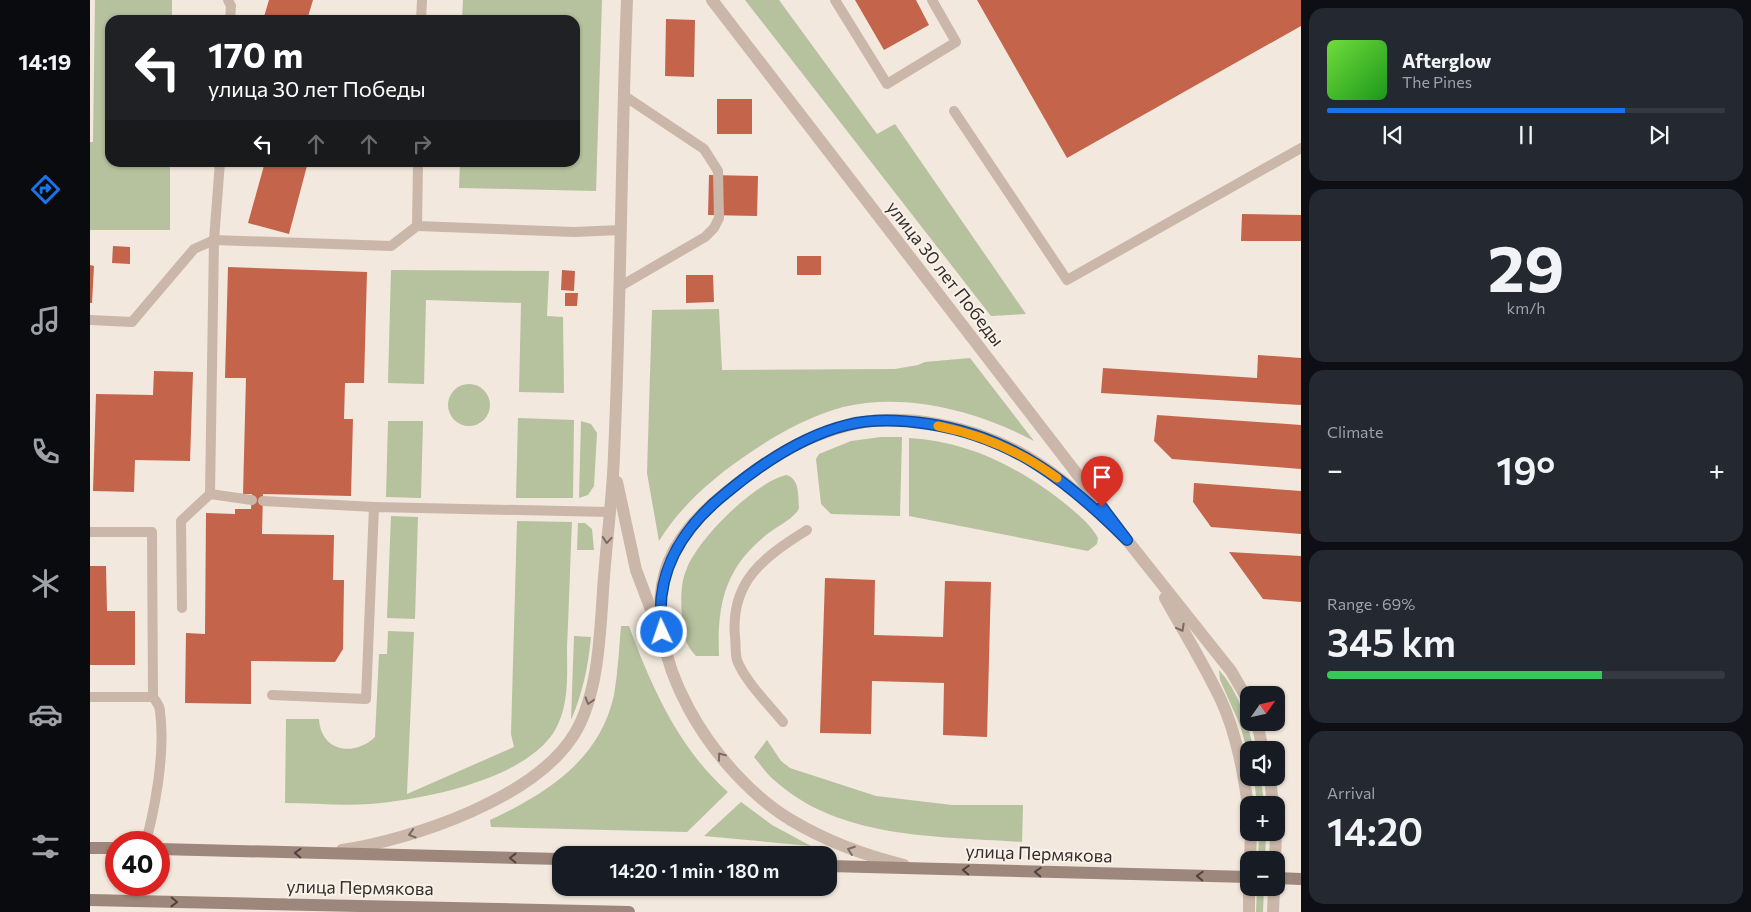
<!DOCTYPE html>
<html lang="en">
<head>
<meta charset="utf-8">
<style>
  body { margin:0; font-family:Commissioner,sans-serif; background:#242831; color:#f1f3f6; height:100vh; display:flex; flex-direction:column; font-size:19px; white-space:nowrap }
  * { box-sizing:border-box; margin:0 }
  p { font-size:16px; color:#9ea1a6 }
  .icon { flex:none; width:28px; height:28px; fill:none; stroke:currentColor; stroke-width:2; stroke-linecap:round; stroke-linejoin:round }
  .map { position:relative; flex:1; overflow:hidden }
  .side { display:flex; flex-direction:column; gap:8px; padding:8px; background:#0d0f14; width:450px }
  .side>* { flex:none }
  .banner { position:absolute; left:15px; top:15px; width:475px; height:152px; border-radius:15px; box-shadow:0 1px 4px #0004; background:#202124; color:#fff; overflow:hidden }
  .needle { width:32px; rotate:56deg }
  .buttons { position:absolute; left:1150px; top:686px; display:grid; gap:10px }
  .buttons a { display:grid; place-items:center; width:45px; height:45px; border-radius:10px; background:#171b24; box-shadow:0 1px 4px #0004; font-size:25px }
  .speed { position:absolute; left:15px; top:831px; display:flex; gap:10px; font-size:25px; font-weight:700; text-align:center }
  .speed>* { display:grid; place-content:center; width:65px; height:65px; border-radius:50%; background:#171b24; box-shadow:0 1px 4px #0004; line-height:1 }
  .speed .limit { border:8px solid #d22; background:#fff; color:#111 }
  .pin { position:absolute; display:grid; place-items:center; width:42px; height:42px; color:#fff; margin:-51px -21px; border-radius:50% 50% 50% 0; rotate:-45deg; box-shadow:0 0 5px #0007 }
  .pin .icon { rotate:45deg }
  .me { position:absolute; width:55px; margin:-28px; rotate:357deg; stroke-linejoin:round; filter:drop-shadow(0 0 4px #0008) }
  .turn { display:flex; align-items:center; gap:18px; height:105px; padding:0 20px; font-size:22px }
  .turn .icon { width:65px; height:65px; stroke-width:2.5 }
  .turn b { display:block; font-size:35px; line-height:42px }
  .lanes { display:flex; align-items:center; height:48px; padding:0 20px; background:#0003; justify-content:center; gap:25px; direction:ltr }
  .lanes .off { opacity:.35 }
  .big { font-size:38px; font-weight:600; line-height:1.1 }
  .side .tile { flex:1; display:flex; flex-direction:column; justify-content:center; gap:8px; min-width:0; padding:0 18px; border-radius:15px; background:#242831 }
  .side .dial { align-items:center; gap:0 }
  .dial b { font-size:65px; line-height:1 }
  .song { display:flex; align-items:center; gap:15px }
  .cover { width:60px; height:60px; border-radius:8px; background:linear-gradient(135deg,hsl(100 70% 55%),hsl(120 70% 35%)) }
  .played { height:5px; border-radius:2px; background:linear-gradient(90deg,#1a73e8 75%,#363941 75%) }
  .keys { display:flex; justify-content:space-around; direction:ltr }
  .heat { display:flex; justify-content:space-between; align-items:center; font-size:28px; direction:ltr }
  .charge { height:8px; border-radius:4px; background:linear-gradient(90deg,#34c759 69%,#363941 0) }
  .trip { position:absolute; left:462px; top:846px; width:285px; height:50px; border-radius:15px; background:#171b24; box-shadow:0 1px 4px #0004; font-weight:600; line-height:50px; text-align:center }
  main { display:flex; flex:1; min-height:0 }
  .dock { display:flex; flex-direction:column; width:90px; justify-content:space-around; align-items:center; background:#090b0e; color:#9ea1a6 }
  .dock .icon { width:35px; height:35px }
  .dock .current { color:#1a73e8 }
  .dock b { font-size:22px; color:#f1f3f6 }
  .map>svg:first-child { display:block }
</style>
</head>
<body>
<main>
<nav class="dock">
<b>14:19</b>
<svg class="icon current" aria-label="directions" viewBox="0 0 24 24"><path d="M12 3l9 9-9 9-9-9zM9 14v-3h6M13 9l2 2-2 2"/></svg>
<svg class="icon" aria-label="music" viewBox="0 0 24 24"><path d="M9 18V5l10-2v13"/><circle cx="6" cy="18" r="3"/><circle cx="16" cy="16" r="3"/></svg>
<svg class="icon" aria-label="phone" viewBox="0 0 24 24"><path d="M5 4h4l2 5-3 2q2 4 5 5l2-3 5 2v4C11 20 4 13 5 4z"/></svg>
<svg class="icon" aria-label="climate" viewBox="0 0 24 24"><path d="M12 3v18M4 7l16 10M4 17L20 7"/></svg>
<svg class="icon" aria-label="car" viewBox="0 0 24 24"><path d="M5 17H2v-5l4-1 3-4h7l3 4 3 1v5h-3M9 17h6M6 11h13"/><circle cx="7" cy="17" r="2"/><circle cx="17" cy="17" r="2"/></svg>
<svg class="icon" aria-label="filters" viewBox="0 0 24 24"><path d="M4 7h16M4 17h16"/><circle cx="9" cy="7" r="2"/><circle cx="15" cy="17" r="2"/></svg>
</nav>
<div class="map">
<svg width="1211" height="912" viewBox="0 0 1211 912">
  <rect width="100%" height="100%" fill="#f2e8dd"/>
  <g fill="#b6c19e">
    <path d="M5 0H82V20H20V162L80 163V230H0V142H3Z"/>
    <path d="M373 0H512L506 191 369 188 370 163 485 162V20H372Z"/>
    <path d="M655 0H689L787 134 805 124 936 314 901 316Z"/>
    <path d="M301 270 459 271 457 316 473 317 474 393 429 392 431 303 336 300 334 384 298 383Z"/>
    <path d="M629 309 632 370 805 369 828 365 835 362 880 358 944 441C888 411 816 392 753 407 720 416 689 433 661 452 625 476 592 504 569 541L557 473 562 310Z"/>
    <circle cx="379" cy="405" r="21"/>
    <path d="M428 418 484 420 483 498H426Z"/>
    <path d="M298 421H333L331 498 296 497Z"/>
    <path d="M491 421 501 424 507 433 504 486 498 495 489 498Z"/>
    <path d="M791 437H812L810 516 741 514 731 504 726 459 729 454 761 441Z"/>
    <path d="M819 438C877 441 929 467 973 502 986 513 1000 523 1008 538L1007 544 998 551 819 516Z"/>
    <path d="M696 475C710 478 708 497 709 508L707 512C698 522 686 527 676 535 634 569 627 605 629 656H606C595 645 593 634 592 618 591 601 590 584 597 568 609 538 664 483 696 475Z"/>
    <path d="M301 516 328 517 325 619 297 618Z"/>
    <path d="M427 521 482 522C480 564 479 606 477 647 477 672 479 699 469 722 447 778 332 800 279 804 251 806 223 803 195 803L196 719H229C231 752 264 757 285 737L289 654H297L298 631 324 632 317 794 424 747 421 734Z"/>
    <path d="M488 523H495L502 529 504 550H487Z"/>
    <path d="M531 626H539C561 686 589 749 638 792L597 832 401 827 400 820C456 794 510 760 524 695 528 672 529 649 531 626Z"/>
    <path d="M484 636 501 637C498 667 493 692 481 720Z"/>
    <path d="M1129 670C1149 692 1157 722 1164 750H1159V757L1150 725 1130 680Z"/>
    <path d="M677 740 691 761 700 768 786 796 862 805H933L932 842C849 836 750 840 684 780 676 773 670 764 664 757Z"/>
    <path d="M1164 778H1171L1174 805H1167Z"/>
    <path d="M651 802 682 825 721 846 614 836Z"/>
    <path d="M1169 833H1176L1175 860H1168Z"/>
    <path d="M1167 888H1174L1173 912H1166Z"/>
  </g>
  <g fill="#c3644b">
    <path d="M179 0H223L217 20H173Z"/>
    <path d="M765 0H826L839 25 794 50Z"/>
    <path d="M887 0H1211V26L977 158Z"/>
    <path d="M576 19 605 20 604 77 575 76Z"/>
    <rect x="627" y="99" width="35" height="35"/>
    <path d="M175 162H218L199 234 158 223Z"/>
    <path d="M619 175 668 176 667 216 618 215Z"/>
    <path d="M1152 214 1211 215V241H1151Z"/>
    <path d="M23 246 40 247V264L22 263Z"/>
    <rect x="707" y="256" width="24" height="19"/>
    <path d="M0 265 4 266 2 303H0Z"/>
    <path d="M138 267 277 272 274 383H255L254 419H263L261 496 173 494 172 534 244 535 243 580H254L253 649 245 662 161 661V704L95 703 96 633 115 634 116 513 145 514V509H161L162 494H153L156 378H135Z"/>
    <path d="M472 270 485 271 484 291 471 290Z"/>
    <path d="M596 275H623L624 302 596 303Z"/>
    <path d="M475 293H488L487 306H475Z"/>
    <path d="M1168 355 1211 358V405L1011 393 1013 368 1167 378Z"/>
    <path d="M64 371 103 372 100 461 45 460 44 492 3 491 6 394 63 395Z"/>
    <path d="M1067 415 1211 425V469L1082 459 1064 441Z"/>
    <path d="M1104 483 1211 491V534L1121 527 1103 502Z"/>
    <path d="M1139 552 1211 556V602L1173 599Z"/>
    <path d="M0 566H16L17 611H45V665H0Z"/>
    <path d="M735 578 785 580 784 635 853 637 855 581 901 582 897 737 853 735 854 683 782 681 781 734 730 733Z"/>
  </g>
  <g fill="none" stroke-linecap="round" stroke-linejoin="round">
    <g stroke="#cab7a9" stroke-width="10">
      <path d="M138 0 141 6 140 20"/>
      <path d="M745 0 797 84 866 42 842 0"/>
      <path d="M331 20 332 0"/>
      <path d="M864 111 977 280 1211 148"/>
      <path d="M130 162 124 240 301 246 327 226"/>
      <path d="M328 162 327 226 484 232 530 230"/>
      <path d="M529 287 615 237 624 228 629 218 628 171 614 149 533 95"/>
      <path d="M0 320 42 322 104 249 124 240 120 494 91 521 92 608"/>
      <path d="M120 494 162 500"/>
      <path d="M173 501 284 507"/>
      <path d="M0 532H62L63 697C66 701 70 706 70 711 75 751 66 803 56 842"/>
      <path d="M182 695 276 699 284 507 519 512"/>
      <path d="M0 697H63"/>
      <path d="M693 722C680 706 654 680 647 660 645 654 646 644 645 637 640 581 674 557 717 530"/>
    </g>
    <g stroke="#cab7a9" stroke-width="12">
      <path d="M622 0 1014 509"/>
      <path d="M527 482 546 570 568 628"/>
      <path d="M1033 535 1141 671 1159 702"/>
      <path d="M1075 598C1094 632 1115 666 1131 700 1147 735 1154 775 1159 813"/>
      <path d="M1167 722 1173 750"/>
      <path d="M1180 778 1183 805"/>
      <path d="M252 850C324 839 446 798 485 733 512 687 510 617 515 565 518 528 523 491 524 454 531 303 531 151 537 0"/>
      <path d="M1160 860 1161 832"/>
      <path d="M1185 860 1186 832"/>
      <path d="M814 865C773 855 736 841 701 820 626 775 544 653 578 563 593 525 628 497 660 474 688 453 721 435 756 426 813 410 885 427 936 456 974 478 1006 509 1037 540"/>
      <path d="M1159 912V888"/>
      <path d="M1183 912 1184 888"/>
    </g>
    <g stroke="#9d867b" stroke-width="12">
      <path d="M0 848H26"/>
      <path d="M69 849 471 859"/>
      <path d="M739 866 1159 877"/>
      <path d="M1186 878 1211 879"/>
      <path d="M0 900 539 912"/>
    </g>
  </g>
  <defs><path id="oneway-chevron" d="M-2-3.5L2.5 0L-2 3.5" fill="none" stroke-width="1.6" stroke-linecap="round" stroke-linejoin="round" transform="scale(1.25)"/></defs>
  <g stroke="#796b63">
    <use href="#oneway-chevron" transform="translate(517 540) rotate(95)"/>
    <use href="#oneway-chevron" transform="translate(1091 628) rotate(62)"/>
    <use href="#oneway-chevron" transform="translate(499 701) rotate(107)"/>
    <use href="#oneway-chevron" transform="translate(631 756) rotate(-127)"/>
    <use href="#oneway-chevron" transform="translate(322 834) rotate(164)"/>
    <use href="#oneway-chevron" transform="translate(761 850) rotate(-160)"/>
  </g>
  <g stroke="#50433e">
    <use href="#oneway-chevron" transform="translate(208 853) rotate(-178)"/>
    <use href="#oneway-chevron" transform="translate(423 858) rotate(-179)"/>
    <use href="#oneway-chevron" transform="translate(876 870) rotate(-178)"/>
    <use href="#oneway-chevron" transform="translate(948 872) rotate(-178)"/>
    <use href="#oneway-chevron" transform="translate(1110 876) rotate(-178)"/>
    <use href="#oneway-chevron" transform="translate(84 902) rotate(1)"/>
  </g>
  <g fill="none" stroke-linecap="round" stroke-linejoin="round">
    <defs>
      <path id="route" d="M572 632C564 573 591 529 636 493 671 464 712 436 757 425 784 418 812 420 839 424 923 437 979 482 1037 540L1012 507"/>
    </defs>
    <use href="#route" stroke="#114b97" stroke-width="12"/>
    <use href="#route" stroke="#1a73e8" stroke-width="9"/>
    <path stroke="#f59e0b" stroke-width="9" d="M848 426C893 435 930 451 967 478"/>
  </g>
  <g text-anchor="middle" stroke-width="4" stroke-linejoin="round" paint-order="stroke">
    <g font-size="18" fill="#372d29" stroke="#f9f2ea">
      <text transform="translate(855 274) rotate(52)" y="6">улица 30 лет Победы</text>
      <text transform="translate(949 854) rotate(2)" y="6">улица Пермякова</text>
      <text transform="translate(270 888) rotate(1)" y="6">улица Пермякова</text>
    </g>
  </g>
</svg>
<div class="buttons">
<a><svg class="needle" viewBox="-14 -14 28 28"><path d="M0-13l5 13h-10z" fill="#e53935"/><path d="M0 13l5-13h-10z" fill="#9ea1a6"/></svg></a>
<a><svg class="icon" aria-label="sound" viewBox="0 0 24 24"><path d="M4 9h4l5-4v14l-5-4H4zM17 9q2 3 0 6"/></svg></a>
<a>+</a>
<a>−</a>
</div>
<div class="speed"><div class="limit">40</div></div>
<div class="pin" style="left:1012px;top:507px;background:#d93025"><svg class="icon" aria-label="arrive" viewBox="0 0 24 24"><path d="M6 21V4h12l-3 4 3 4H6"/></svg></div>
<svg class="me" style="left:572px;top:632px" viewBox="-20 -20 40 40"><circle r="17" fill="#1a73e8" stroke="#fff" stroke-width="3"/><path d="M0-11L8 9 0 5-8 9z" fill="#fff"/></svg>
<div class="trip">14:20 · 1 min · 180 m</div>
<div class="banner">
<div class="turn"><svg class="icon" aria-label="left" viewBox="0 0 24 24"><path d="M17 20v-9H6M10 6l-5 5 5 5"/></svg><div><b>170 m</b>улица 30 лет Победы</div></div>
<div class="lanes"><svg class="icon" aria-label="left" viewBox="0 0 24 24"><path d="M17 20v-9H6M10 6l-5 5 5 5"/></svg><svg class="icon off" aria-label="ahead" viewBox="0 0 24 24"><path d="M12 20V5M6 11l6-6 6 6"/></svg><svg class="icon off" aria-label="ahead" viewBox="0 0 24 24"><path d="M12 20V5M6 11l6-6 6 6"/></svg><svg class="icon off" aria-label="right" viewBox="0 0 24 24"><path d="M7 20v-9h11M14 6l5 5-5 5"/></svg></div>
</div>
</div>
<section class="side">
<div class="tile">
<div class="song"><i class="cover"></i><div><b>Afterglow</b><p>The Pines</p></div></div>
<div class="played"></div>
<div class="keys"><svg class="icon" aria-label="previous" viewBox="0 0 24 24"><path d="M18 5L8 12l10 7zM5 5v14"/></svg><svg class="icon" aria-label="pause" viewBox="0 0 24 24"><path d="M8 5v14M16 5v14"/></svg><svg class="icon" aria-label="next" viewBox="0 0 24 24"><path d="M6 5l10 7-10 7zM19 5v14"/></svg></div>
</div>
<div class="tile dial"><b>29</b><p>km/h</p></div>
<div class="tile"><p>Climate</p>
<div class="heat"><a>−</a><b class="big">19°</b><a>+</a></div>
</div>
<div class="tile"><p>Range · 69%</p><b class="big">345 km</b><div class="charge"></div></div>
<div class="tile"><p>Arrival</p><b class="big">14:20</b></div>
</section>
</main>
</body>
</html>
